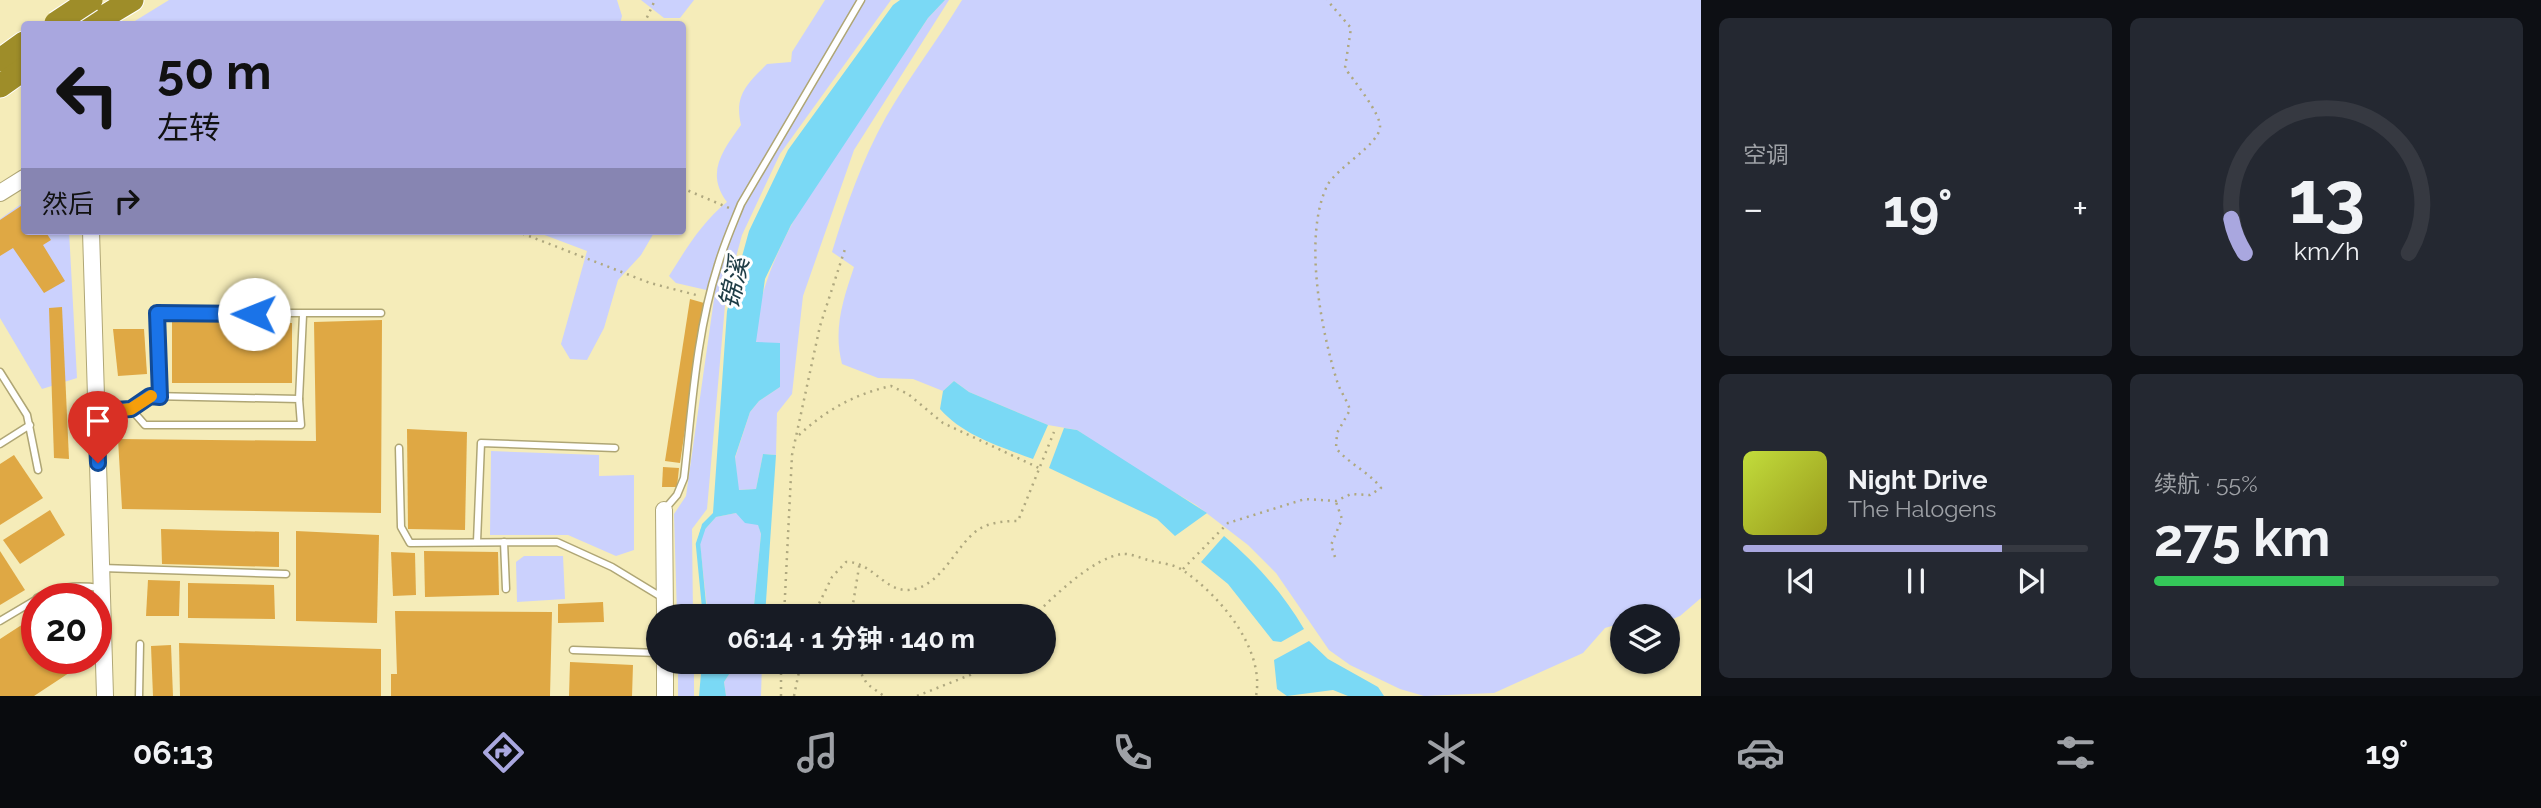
<!DOCTYPE html>
<html lang="zh">
<head>
<meta charset="utf-8">
<style>
  body { margin:0; font-family:Raleway,"Noto Sans SC",sans-serif; background:#242831; color:#f1f3f6; height:100vh; display:flex; flex-direction:column; font-size:26px; white-space:nowrap }
  * { box-sizing:border-box; margin:0 }
  p { font-size:23px; color:#9ea1a6 }
  .icon { flex:none; width:38px; height:38px; fill:none; stroke:currentColor; stroke-width:2; stroke-linecap:round; stroke-linejoin:round }
  .map { position:relative; flex:1; overflow:hidden }
  .drawer { display:flex; flex-direction:column; gap:18px; padding:18px; background:#0d0f14; width:840px }
  .drawer>* { flex:none }
  .banner { position:absolute; left:21px; top:21px; width:665px; height:214px; border-radius:7px; box-shadow:0 2px 5px #0004; background:#a9a7df; color:#111; overflow:hidden }
  .controls { position:absolute; left:1610px; top:604px; display:grid; gap:14px }
  .controls a { display:grid; place-items:center; width:70px; height:70px; border-radius:50%; background:#171b24; box-shadow:0 2px 5px #0004; font-size:35px }
  .speed { position:absolute; left:21px; top:583px; display:flex; gap:14px; font-size:35px; font-weight:700; text-align:center }
  .speed>* { display:grid; place-content:center; width:91px; height:91px; border-radius:50%; background:#171b24; box-shadow:0 2px 5px #0004; line-height:1 }
  .speed .limit { border:10px solid #d22; background:#fff; color:#111 }
  .pin { position:absolute; display:grid; place-items:center; width:60px; height:60px; color:#fff; margin:-72px -30px; border-radius:50% 50% 50% 0; rotate:-45deg; box-shadow:0 0 7px #0007 }
  .pin .icon { rotate:45deg }
  .me { position:absolute; width:77px; margin:-38px; rotate:271deg; stroke-linejoin:round; filter:drop-shadow(0 0 5px #0008) }
  .turn { display:flex; align-items:center; gap:24px; height:147px; padding:0 21px; font-size:32px }
  .turn .icon { width:91px; height:91px; stroke-width:2.5 }
  .turn b { display:block; font-size:49px; line-height:60px }
  .then { display:flex; align-items:center; height:66px; padding:0 21px; background:#0003; gap:14px; font-size:26px }
  .big { font-size:52px; font-weight:700; line-height:1.1 }
  .drawer .tile { flex:1; display:flex; flex-direction:column; justify-content:center; gap:10px; min-width:0; padding:0 24px; border-radius:10px; background:#242831 }
  .drawer .dial { align-items:center; gap:0 }
  .dial svg { height:182px; overflow:visible; fill:none; stroke:#363941; stroke-width:7; stroke-linecap:round; text-anchor:middle }
  .dial text { fill:#f1f3f6; stroke:none }
  .song { display:flex; align-items:center; gap:21px }
  .cover { width:84px; height:84px; border-radius:10px; background:linear-gradient(135deg,hsl(70 70% 55%),hsl(60 70% 35%)) }
  .played { height:7px; border-radius:4px; background:linear-gradient(90deg,#a9a7df 75%,#363941 75%) }
  .keys { display:flex; justify-content:space-around; direction:ltr }
  .heat { display:flex; justify-content:space-between; align-items:center; font-size:38px; direction:ltr }
  .charge { height:10px; border-radius:5px; background:linear-gradient(90deg,#34c759 55%,#363941 0) }
  .drawer .tiles { flex:1; display:grid; gap:18px; grid-template-columns:repeat(2,1fr) }
  .trip { position:absolute; left:646px; top:604px; width:410px; height:70px; border-radius:35px; background:#171b24; box-shadow:0 2px 5px #0004; font-weight:700; line-height:70px; text-align:center }
  .dock { display:flex; height:112px; justify-content:space-around; align-items:center; background:#090b0e; color:#9ea1a6 }
  .dock .icon { width:49px; height:49px }
  .dock .selected { color:#a9a7df }
  .dock b { font-size:32px; color:#f1f3f6 }
  main { display:flex; flex:1; min-height:0 }
  .map>svg:first-child { display:block }
</style>
</head>
<body>
<main>
<div class="map">
<svg width="1701" height="696" viewBox="0 0 1701 696">
  <rect width="100%" height="100%" fill="#f5ecb9"/>
  <g fill="#cbd1fd">
    <path d="M169 0H617L622 16 620 24H130Z"/>
    <path d="M641 0H694L680 18H664Z"/>
    <path d="M825 0H891L780 154 742 235 726 294 707 509 692 529 693 616H677L674 514 686 496 715 292 676 283 669 276C686 249 702 222 727 202 705 173 723 150 741 125 734 95 747 84 767 64L791 62 792 52Z"/>
    <path d="M945 0H949L854 150 803 296 792 394 777 413 776 455 763 454 756 489 738 490 735 458 750 412 759 401 780 387C773 374 756 353 756 339 755 242 875 100 928 18Z"/>
    <path d="M962 0H1701V598L1680 616 1668 621V616H1622V623L1605 628 1583 653 1494 693 1424 696 1400 689 1350 665 1329 650 1276 573 1248 545 1196 505 1138 471 1077 430 1048 425 969 392 954 381 943 391 913 379 878 378 842 364C833 329 843 300 854 267L832 252C846 206 862 160 886 117 909 77 938 40 962 0Z"/>
    <path d="M24 202V231H69L77 378 42 389 0 318V219Z"/>
    <path d="M534 231H655L641 255 618 280 604 328 587 360 570 359 561 344 587 251Z"/>
    <path d="M491 451 599 455V476L634 475V550L616 556 568 535H490Z"/>
    <path d="M736 513 758 524 761 534 753 616H708L699 536 716 517Z"/>
    <path d="M524 556H563L565 599 517 602 516 562Z"/>
    <rect x="678" y="662" width="16" height="34"/>
    <path d="M737 662H762L761 696H726L724 682Z"/>
  </g>
  <g fill="#7ad9f5">
    <path d="M900 0H945L928 18 791 225 765 279 756 342 780 343V387L759 401 750 412 735 457 739 490 756 489 763 454 776 455 765 616H753L761 534 758 525 745 523 736 513 716 517 699 536 702 524 713 513 727 311 749 231 788 150 893 5Z"/>
    <path d="M954 381 969 392 1048 425 1033 459C999 446 964 436 940 409L943 391Z"/>
    <path d="M1064 428 1077 430 1207 513 1175 536 1157 519 1049 468Z"/>
    <path d="M1224 536C1257 564 1282 592 1304 629L1281 642 1273 641 1228 584 1201 562Z"/>
    <path d="M1309 641 1328 659 1378 687 1384 696H1348L1333 690 1287 696 1277 689 1274 660Z"/>
    <path d="M702 662H737L724 682 726 696H699Z"/>
  </g>
  <g fill="none" stroke-linecap="round" stroke-linejoin="round">
    <path stroke="#7ad9f5" stroke-width="4.5" d="M703 529 698 544 705 616"/>
  </g>
  <g fill="#dfa844">
    <path d="M24 204V231H45L51 240 43 245 65 281 44 293 13 248 0 256V220Z"/>
    <path d="M690 299 704 303 680 463 665 461Z"/>
    <path d="M62 307 69 459 54 458 49 308Z"/>
    <path d="M382 320 381 513 122 509 118 439 316 441 314 322Z"/>
    <path d="M172 321 292 323V383H172Z"/>
    <path d="M113 329H144L147 374 118 376Z"/>
    <path d="M407 429 467 432 465 530 408 529Z"/>
    <path d="M14 455 43 498 0 525V464Z"/>
    <path d="M663 467 679 468 677 487H662Z"/>
    <path d="M50 510 65 535 20 564 3 540Z"/>
    <path d="M161 529 279 532V567L162 564Z"/>
    <path d="M296 531 379 535 377 623 296 621Z"/>
    <path d="M0 551 25 590 0 605Z"/>
    <path d="M424 551 498 552 499 595 425 597Z"/>
    <path d="M391 552 415 553 416 595 393 596Z"/>
    <path d="M148 580 180 581 179 616H146Z"/>
    <path d="M188 583 274 585 275 619 188 618Z"/>
    <path d="M603 602 604 622 558 623V604Z"/>
    <path d="M395 611 552 612 550 696H391V674H397Z"/>
    <path d="M37 615V658H68L75 669 34 696H0V639Z"/>
    <path d="M179 643 381 649V696H180Z"/>
    <path d="M171 645 173 696H153L151 646Z"/>
    <path d="M570 662 633 665 632 696H569Z"/>
  </g>
  <g fill="none" stroke-linecap="round" stroke-linejoin="round">
    <defs>
      <g id="service">
        <path d="M0 372 27 415 38 470"/>
        <path d="M160 397 157 313H381"/>
        <path d="M299 399 303 315"/>
        <path d="M98 411 131 409 145 425H301L299 399 151 396 131 409"/>
        <path d="M0 444 30 425"/>
        <path d="M399 448 401 527 410 543 557 542 612 567 663 598"/>
        <path d="M665 509 677 495 684 478C692 408 696 333 718 265 724 244 733 224 741 204L861 0"/>
        <path d="M477 542 481 443 615 448"/>
        <path d="M504 542 506 589"/>
        <path d="M102 568 286 574"/>
        <path d="M37 598C58 586 76 585 100 588"/>
        <path d="M0 621 37 599"/>
        <path d="M573 650 658 653"/>
        <path d="M139 696 140 644"/>
      </g>
      <g id="tertiary">
        <path d="M0 193 24 178"/>
        <path d="M91 231 105 696"/>
        <path d="M664 510 665 616"/>
        <path d="M665 662V696"/>
      </g>
      <g id="motorway">
        <path d="M92 24 132 0"/>
        <path d="M0 60 24 43"/>
        <path d="M0 86 24 69"/>
      </g>
    </defs>
    <use href="#service" stroke="#afa675" stroke-width="9"/>
    <use href="#tertiary" stroke="#afa675" stroke-width="18"/>
    <use href="#motorway" stroke="#fff" stroke-width="25"/>
    <g stroke="#afa87f" stroke-width="2.5" stroke-dasharray="2 5" stroke-linecap="butt">
      <path d="M644 24 655 0"/>
      <path d="M682 188 729 208"/>
      <path d="M516 231 650 283 700 296"/>
      <path d="M799 435C826 410 855 394 891 386L908 394 943 423 1039 468"/>
      <path d="M1335 557 1331 545 1342 519 1336 502"/>
      <path d="M1183 569 1228 523 1305 499 1336 501 1351 494 1370 495 1381 488C1369 472 1349 464 1336 448L1337 433 1350 410C1347 400 1340 391 1337 381 1321 330 1303 236 1327 186 1337 167 1379 145 1380 127 1381 114 1354 81 1345 68L1351 28 1327 0"/>
      <path d="M784 616 792 455 820 326 845 249"/>
      <path d="M813 616 832 577 846 562C871 561 884 591 908 590 943 588 956 542 981 528 992 522 1006 521 1018 521L1054 432"/>
      <path d="M851 616 860 561"/>
      <path d="M1034 616C1054 596 1093 558 1122 554 1129 553 1141 558 1148 560 1159 563 1175 564 1184 571 1220 596 1265 649 1256 696"/>
      <path d="M855 662 867 684 884 696"/>
      <path d="M781 696V662"/>
      <path d="M794 696 801 662"/>
      <path d="M917 696 970 675 987 662"/>
    </g>
    <use href="#service" stroke="#fff" stroke-width="6"/>
    <use href="#tertiary" stroke="#fff" stroke-width="16"/>
    <use href="#motorway" stroke="#9e8d29" stroke-width="23"/>
    <defs>
      <path id="motorway-bridge" d="M56 23 91 0"/>
    </defs>
    <use href="#motorway-bridge" stroke="#fff" stroke-width="25" stroke-linecap="butt"/>
    <use href="#motorway-bridge" stroke="#9e8d29" stroke-width="23"/>
  </g>
  <g fill="none" stroke-linecap="round" stroke-linejoin="round">
    <defs>
      <path id="route" d="M98 463 96 411 131 409 150 396 160 397 157 313 254 314"/>
    </defs>
    <use href="#route" stroke="#114b97" stroke-width="18"/>
    <use href="#route" stroke="#1a73e8" stroke-width="12"/>
    <path stroke="#f59e0b" stroke-width="12" d="M96 413 131 409 151 396"/>
  </g>
  <g text-anchor="middle" stroke-width="6" stroke-linejoin="round" paint-order="stroke">
    <g font-size="26" font-style="italic" fill="#1e3c45" stroke="#fff">
      <text transform="translate(734 283) rotate(-77)" y="9">锦溪</text>
    </g>
  </g>
</svg>
<div class="controls">
<a><svg class="icon" aria-label="layers" viewBox="0 0 24 24"><path d="M12 4l9 5-9 5-9-5zM3 14l9 5 9-5"/></svg></a>
</div>
<div class="speed"><div class="limit">20</div></div>
<div class="pin" style="left:98px;top:463px;background:#d93025"><svg class="icon" aria-label="arrive" viewBox="0 0 24 24"><path d="M6 21V4h12l-3 4 3 4H6"/></svg></div>
<svg class="me" style="left:254px;top:314px" viewBox="-20 -20 40 40"><circle r="19" fill="#fff"/><path d="M0-13L10 11 0 6-10 11z" fill="#1a73e8"/></svg>
<div class="trip">06:14 · 1 分钟 · 140 m</div>
<div class="banner">
<div class="turn"><svg class="icon" aria-label="left" viewBox="0 0 24 24"><path d="M17 20v-9H6M10 6l-5 5 5 5"/></svg><div><b>50 m</b>左转</div></div>
<div class="then">然后<svg class="icon" aria-label="right" viewBox="0 0 24 24"><path d="M7 20v-9h11M14 6l5 5-5 5"/></svg></div>
</div>
</div>
<section class="drawer">
<div class="tiles">
<div class="tile"><p>空调</p>
<div class="heat"><a>−</a><b class="big">19°</b><a>+</a></div>
</div>
<div class="tile dial"><svg viewBox="0 0 100 80">
<path d="M14 69A42 42 0 1 1 86 69"/>
<path d="M14 69A42 42 0 0 1 8 54" stroke="#a9a7df"/>
<text x="50" y="56" font-size="32" font-weight="700">13</text>
<text x="50" y="72" font-size="11">km/h</text>
</svg></div>
<div class="tile">
<div class="song"><i class="cover"></i><div><b>Night Drive</b><p>The Halogens</p></div></div>
<div class="played"></div>
<div class="keys"><svg class="icon" aria-label="previous" viewBox="0 0 24 24"><path d="M18 5L8 12l10 7zM5 5v14"/></svg><svg class="icon" aria-label="pause" viewBox="0 0 24 24"><path d="M8 5v14M16 5v14"/></svg><svg class="icon" aria-label="next" viewBox="0 0 24 24"><path d="M6 5l10 7-10 7zM19 5v14"/></svg></div>
</div>
<div class="tile"><p>续航 · 55%</p><b class="big">275 km</b><div class="charge"></div></div>
</div>
</section>
</main>
<nav class="dock">
<b>06:13</b>
<svg class="icon selected" aria-label="directions" viewBox="0 0 24 24"><path d="M12 3l9 9-9 9-9-9zM9 14v-3h6M13 9l2 2-2 2"/></svg>
<svg class="icon" aria-label="music" viewBox="0 0 24 24"><path d="M9 18V5l10-2v13"/><circle cx="6" cy="18" r="3"/><circle cx="16" cy="16" r="3"/></svg>
<svg class="icon" aria-label="phone" viewBox="0 0 24 24"><path d="M5 4h4l2 5-3 2q2 4 5 5l2-3 5 2v4C11 20 4 13 5 4z"/></svg>
<svg class="icon" aria-label="climate" viewBox="0 0 24 24"><path d="M12 3v18M4 7l16 10M4 17L20 7"/></svg>
<svg class="icon" aria-label="car" viewBox="0 0 24 24"><path d="M5 17H2v-5l4-1 3-4h7l3 4 3 1v5h-3M9 17h6M6 11h13"/><circle cx="7" cy="17" r="2"/><circle cx="17" cy="17" r="2"/></svg>
<svg class="icon" aria-label="filters" viewBox="0 0 24 24"><path d="M4 7h16M4 17h16"/><circle cx="9" cy="7" r="2"/><circle cx="15" cy="17" r="2"/></svg>
<b>19°</b>
</nav>
</body>
</html>
